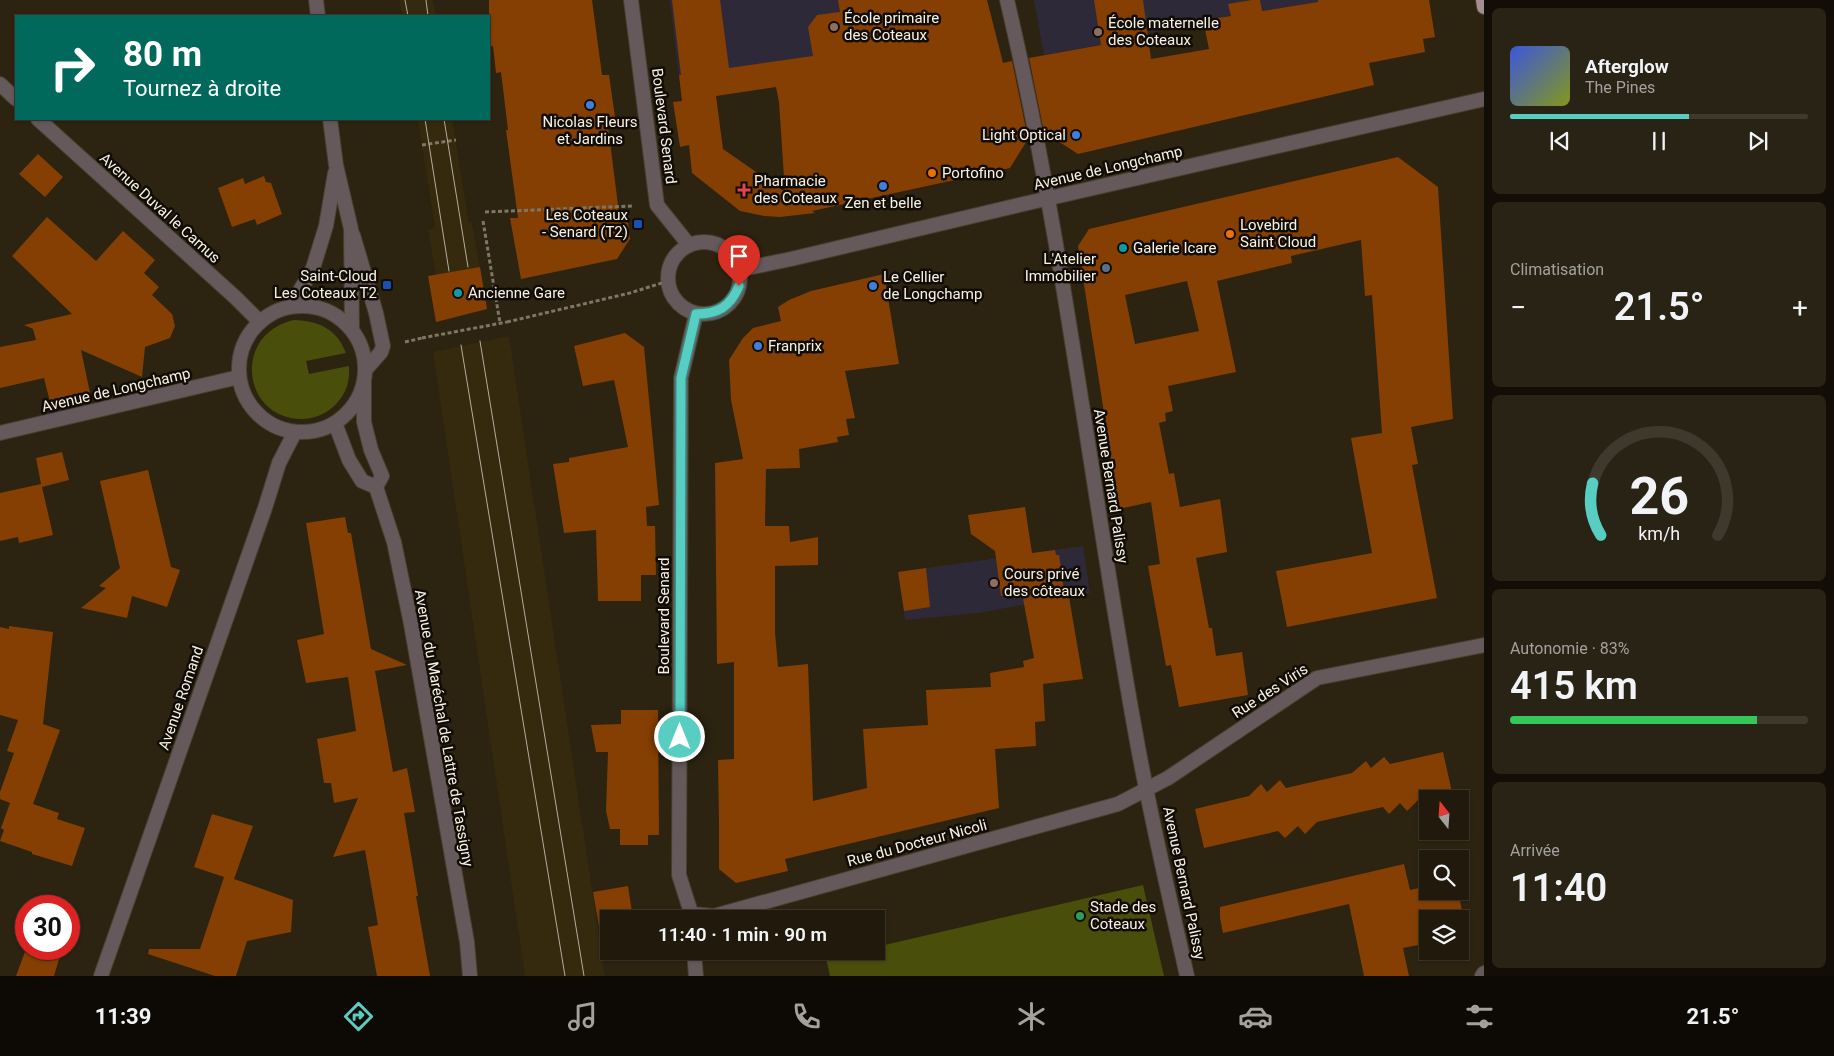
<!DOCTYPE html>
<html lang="fr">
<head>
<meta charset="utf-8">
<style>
  body { margin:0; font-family:Roboto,sans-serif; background:#292315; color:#f1f3f6; height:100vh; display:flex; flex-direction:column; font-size:19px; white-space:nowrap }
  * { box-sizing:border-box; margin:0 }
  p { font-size:16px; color:#a2a19d }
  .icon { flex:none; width:28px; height:28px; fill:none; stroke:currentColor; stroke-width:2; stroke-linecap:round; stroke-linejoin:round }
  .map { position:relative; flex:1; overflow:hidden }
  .side { display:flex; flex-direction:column; gap:8px; padding:8px; background:#120e07; width:350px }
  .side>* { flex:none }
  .top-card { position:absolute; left:15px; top:15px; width:475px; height:105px; border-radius:0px; box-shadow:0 1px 4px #0004,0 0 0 1px #3e382d; background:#00695c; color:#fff; overflow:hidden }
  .needle { width:32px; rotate:343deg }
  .buttons { position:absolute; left:1419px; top:790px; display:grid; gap:10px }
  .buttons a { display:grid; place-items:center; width:50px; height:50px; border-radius:0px; background:#211a0c; box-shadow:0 1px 4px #0004,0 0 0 1px #3e382d; font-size:25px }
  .speed { position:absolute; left:15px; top:895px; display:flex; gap:10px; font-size:25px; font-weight:700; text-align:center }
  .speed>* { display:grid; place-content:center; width:65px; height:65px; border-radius:50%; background:#211a0c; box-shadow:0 1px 4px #0004,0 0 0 1px #3e382d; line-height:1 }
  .speed .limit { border:8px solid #d22; background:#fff; color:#111 }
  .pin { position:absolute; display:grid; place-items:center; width:42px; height:42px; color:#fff; margin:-51px -21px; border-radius:50% 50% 50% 0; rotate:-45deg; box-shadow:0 0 5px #0007 }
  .pin .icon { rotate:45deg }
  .me { position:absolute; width:55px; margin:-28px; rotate:0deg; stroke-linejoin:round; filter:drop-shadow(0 0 4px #0008) }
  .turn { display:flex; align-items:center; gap:18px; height:105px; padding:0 25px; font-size:22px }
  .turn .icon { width:65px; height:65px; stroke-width:2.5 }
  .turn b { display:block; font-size:35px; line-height:42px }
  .big { font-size:38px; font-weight:600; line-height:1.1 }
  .side .widget { flex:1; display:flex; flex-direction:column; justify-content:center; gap:8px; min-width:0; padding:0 18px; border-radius:8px; background:#292315 }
  .side .dial { align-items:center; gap:0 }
  .dial svg { height:130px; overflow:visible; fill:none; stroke:#3e382d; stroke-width:7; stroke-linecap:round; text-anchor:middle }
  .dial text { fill:#f1f3f6; stroke:none }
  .song { display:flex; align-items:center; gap:15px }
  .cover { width:60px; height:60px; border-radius:8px; background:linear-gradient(135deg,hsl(230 70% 55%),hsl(70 70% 35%)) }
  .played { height:5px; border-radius:2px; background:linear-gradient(90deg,#57cec1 60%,#3e382d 60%) }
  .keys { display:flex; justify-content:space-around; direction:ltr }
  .heat { display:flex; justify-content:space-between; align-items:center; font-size:28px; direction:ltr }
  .charge { height:8px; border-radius:4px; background:linear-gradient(90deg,#34c759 83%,#3e382d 0) }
  .trip { position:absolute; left:600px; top:910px; width:285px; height:50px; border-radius:0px; background:#211a0c; box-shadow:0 1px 4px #0004,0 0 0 1px #3e382d; font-weight:600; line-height:50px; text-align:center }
  .menu { display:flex; height:80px; justify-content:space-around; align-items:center; background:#0d0a05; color:#a2a19d }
  .menu .icon { width:35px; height:35px }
  .menu .selected { color:#57cec1 }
  .menu b { font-size:22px; color:#f1f3f6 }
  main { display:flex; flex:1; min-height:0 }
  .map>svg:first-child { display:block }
</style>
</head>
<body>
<main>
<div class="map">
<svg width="1484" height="976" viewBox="0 0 1484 976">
  <rect width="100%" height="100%" fill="#2c2310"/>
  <g fill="#35290e">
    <path d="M399 0H433L436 16H402Z"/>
    <path d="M418 119H452L469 223H472L487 309 444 320 428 230 435 228Z"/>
    <path d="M509 336 605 976H525L433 352Z"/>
  </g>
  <g fill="#2e2939">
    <path d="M670 0H987L1001 53 691 100 690 93 681 94Z"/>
    <path d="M1034 0H1332L1203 20 1111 43 1044 55Z"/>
    <path d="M1083 546 1090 593 978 613 905 620 898 572Z"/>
  </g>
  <g fill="#494e0a">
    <path d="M294 320C319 321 337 329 346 353L306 361 309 374 349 366C350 383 346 395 333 407 324 415 313 419 301 419 242 418 232 334 294 320Z"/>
    <path d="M1143 885 1164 976H830L826 958 856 951H876V947Z"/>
  </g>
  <g fill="#853f02" fill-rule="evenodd">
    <path d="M489 0H592L602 75H609L615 117 607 118 619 213H627L630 239 617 259 521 279 510 218H518L506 130H508L501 72 496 73 493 46 489 47Z"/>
    <path d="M672 0H720L729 68 813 56 808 27 817 15 840 12 838 0H987L1003 63 1012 61 1028 139 1010 168 812 211 815 213 780 217 764 216 740 211 692 173 689 145 680 147 673 102 682 101 679 75H681ZM776 87 779 102 785 192 723 149 716 96Z"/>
    <path d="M1094 0H1143L1151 59 1209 49 1203 20 1231 16 1228 4 1252 0H1260L1262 11 1318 2V0H1429L1435 37 1423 39 1425 52 1369 63 1374 85 1078 154 1044 132 1029 58 1101 45Z"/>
    <path d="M38 154 63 177 45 197 19 174Z"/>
    <path d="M1398 157 1438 187 1453 419 1411 427 1418 464 1412 465 1437 598 1287 627 1276 571 1372 553 1351 438 1382 433 1372 295 1365 296 1361 240 1291 256 1292 263 1217 281 1236 372 1168 386 1173 411 1165 413 1166 421 1159 423 1169 474 1174 473 1180 507 1220 499 1227 552 1196 558 1209 628H1212L1216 656 1242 652 1248 695 1179 707 1171 665 1166 666 1148 566 1160 564 1151 502 1119 509 1078 246 1089 229ZM1187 281 1199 331 1135 344 1125 295Z"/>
    <path d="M264 176 266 182 271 183 282 214 257 225 255 219 232 227 218 188 243 178 245 184Z"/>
    <path d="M47 217 96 261 123 231 155 260 144 273 159 287 152 295 172 314 175 326 170 338 145 347 142 377 81 350 90 393 50 402 44 378 0 388V347L36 340 33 329 24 325 72 314 12 256Z"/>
    <path d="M480 267 487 309 436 322 428 276Z"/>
    <path d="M884 274 899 364 845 371 855 418 846 419 849 435 837 437 838 442 799 449 800 468 766 469 765 526H789L790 542 818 537V565L775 566V632L778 667 808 664 813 801 867 788 863 729 928 725 926 690 991 687 990 673 1024 667 1023 661 1034 658 1022 593 1001 596 995 551 971 534 968 515 1025 507 1032 553 1055 550 1056 555H1059L1065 597H1069L1083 679 1043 684 1045 721 1035 722 1036 746 995 749 999 808 785 859 788 871 736 883 719 869V823L718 760 734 759V662L717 664 715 463 743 459 731 400 729 360 743 338 753 328 781 321 778 307 789 300 811 291Z"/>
    <path d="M625 333 644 347 659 505 646 507 647 526H655L656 575H641V601H598L596 530 564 533 553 464 569 462V458L628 447 614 380 583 386 574 346Z"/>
    <path d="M62 452 69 480 42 487 53 535 19 543 18 537 0 541V493L41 484 36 458Z"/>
    <path d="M148 470 171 567 180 570 167 607 132 596 127 618 81 608 106 588 99 586 120 568 100 481Z"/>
    <path d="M345 517 348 533H351L371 649 407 665 375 671 393 772 407 768 415 812 404 813 418 896H416L430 976H377L368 927 378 925 365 850 333 857 358 798 334 803 331 783H324L317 739 356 731 348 677 306 683 297 640 324 634 306 523Z"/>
    <path d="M926 568 930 607 904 611 898 572Z"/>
    <path d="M9 626 53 632 43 724 60 730 33 804 59 813 57 819 85 828 72 866 32 854V852L0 841 4 830 1 828 10 803 0 799V792L14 753 7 751 18 720 0 715V627L9 629Z"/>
    <path d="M621 710H658L659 835H648V845H620V829H610L606 811 608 752H596L591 725 621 724Z"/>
    <path d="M1443 752 1452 792 1419 799 1407 811 1400 803 1389 814 1383 807 1317 822 1305 834 1298 826 1285 838 1278 831 1204 848 1195 809 1249 796 1261 784 1267 792 1280 780 1286 788 1352 773 1366 761 1371 768 1384 757 1390 764Z"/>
    <path d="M212 814 253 826 234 879 293 900 291 932 247 941 236 976H215L148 954 149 949H200L224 877 194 867Z"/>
    <path d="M1404 864 1410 890 1428 886V895L1445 891H1458L1466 930 1460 931V919H1428V943L1403 948 1409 976H1364L1349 904 1223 933 1220 918V907Z"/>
    <path d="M628 886 633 919H609V951H624L604 955 593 892Z"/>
    <path d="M26 949H62L54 976H16Z"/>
  </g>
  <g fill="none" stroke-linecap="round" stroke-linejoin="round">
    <defs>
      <g id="service">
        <path d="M353 235 376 313 383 346 381 352 366 369"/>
        <path d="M1482 976 1484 973"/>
      </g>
      <g id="minor">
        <path d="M316 0 318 16"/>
        <path d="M1007 0C1065 246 1092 498 1138 747 1152 823 1170 900 1187 976"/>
        <path d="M0 84 16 99"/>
        <path d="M38 119 236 298 260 322"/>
        <path d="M330 119 336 165 351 229 352 329"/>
        <path d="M291 306 313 268 326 226 335 173"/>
        <circle cx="302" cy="369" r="63"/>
        <path d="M364 383V422L371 450 382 476 376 487 394 542 411 624 467 942 470 976"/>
        <path d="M335 423 349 460 362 481 376 487"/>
        <path d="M0 433 239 377"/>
        <path d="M692 914 714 916 1118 804 1168 778 1317 678 1484 645"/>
        <path d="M693 919 679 875 681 378 696 314"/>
        <path d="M694 951 696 976"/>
        <path d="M101 976 265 508 279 463 295 432"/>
      </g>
      <g id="tertiary">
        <path d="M631 0 657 205 689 245"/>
        <circle cx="704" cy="278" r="36"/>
        <path d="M738 270 791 259 1019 205 1484 99"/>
      </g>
      <path id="primary" d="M1483 0 1484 7"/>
    </defs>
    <use href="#service" stroke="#48402e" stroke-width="16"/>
    <use href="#minor" stroke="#48402e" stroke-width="16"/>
    <use href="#tertiary" stroke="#48402e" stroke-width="16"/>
    <use href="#primary" stroke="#48402e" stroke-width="16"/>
    <g stroke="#7e7766" stroke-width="3" stroke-dasharray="4 2.5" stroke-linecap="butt">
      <path d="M422 145 456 140"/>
      <path d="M485 212 632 206"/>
      <path d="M483 221 500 323"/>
      <path d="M507 322 630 293 668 281"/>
      <path d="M405 342 422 338"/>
    </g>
    <use href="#service" stroke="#65595b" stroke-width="14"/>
    <use href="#minor" stroke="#65595b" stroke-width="14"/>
    <use href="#tertiary" stroke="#65595b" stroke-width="14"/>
    <use href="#primary" stroke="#a58d91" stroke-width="14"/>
    <g stroke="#b4ae9f" stroke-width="1">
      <path d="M405 0 408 16"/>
      <path d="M426 0 428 16"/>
      <path d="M425 119 449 271"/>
      <path d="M444 119 468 267"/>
      <path d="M480 341 584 976"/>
      <path d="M461 345 565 976"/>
    </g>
    <path stroke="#7e7766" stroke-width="3" stroke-dasharray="4 2.5" stroke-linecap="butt" d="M422 338 507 322"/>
  </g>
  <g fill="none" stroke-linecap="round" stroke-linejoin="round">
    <defs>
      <path id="route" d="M680 737 681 378 696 314C718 314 730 307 739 286"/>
    </defs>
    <use href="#route" stroke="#39867d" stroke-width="12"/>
    <use href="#route" stroke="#57cec1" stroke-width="9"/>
  </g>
  <g fill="#8d6e63" stroke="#110d06" stroke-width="2">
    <circle cx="834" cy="27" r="5"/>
    <circle cx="1098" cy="32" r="5"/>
    <circle cx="994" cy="583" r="5"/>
  </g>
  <g fill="#3f7fe0" stroke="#110d06" stroke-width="2">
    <circle cx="590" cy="105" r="5"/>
    <circle cx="1076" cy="135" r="5"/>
    <circle cx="883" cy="186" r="5"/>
    <circle cx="873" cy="286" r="5"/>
    <circle cx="758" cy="346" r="5"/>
  </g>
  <g fill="#e8710a" stroke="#110d06" stroke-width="2">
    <circle cx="932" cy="173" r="5"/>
    <circle cx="1230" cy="234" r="5"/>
  </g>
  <path fill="#e0444e" stroke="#110d06" stroke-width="2" d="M741.5 182.5h5v5h5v5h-5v5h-5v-5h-5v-5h5z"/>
  <g fill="#1a4fb4" stroke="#110d06" stroke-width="2">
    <rect x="633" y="219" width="10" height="10" rx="2.5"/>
    <rect x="382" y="280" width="10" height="10" rx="2.5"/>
  </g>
  <g fill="#0f9aa8" stroke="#110d06" stroke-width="2">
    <circle cx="1123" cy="248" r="5"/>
    <circle cx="458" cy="293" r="5"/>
  </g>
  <circle fill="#5c6f8a" stroke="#110d06" stroke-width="2" cx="1106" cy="268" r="5"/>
  <circle fill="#2e9e5b" stroke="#110d06" stroke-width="2" cx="1080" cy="916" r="5"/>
  <g text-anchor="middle" stroke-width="5" stroke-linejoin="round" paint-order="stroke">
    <g font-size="15" fill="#f7f2e5" stroke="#110d06" text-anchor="start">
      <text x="844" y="23">École primaire<tspan x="844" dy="17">des Coteaux</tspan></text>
      <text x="1108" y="28">École maternelle<tspan x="1108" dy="17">des Coteaux</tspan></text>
      <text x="590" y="127" text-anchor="middle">Nicolas Fleurs<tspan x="590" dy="17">et Jardins</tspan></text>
      <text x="1066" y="140" text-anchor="end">Light Optical</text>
      <text x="942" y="178">Portofino</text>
      <text x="754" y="186">Pharmacie<tspan x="754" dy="17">des Coteaux</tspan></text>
      <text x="883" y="208" text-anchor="middle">Zen et belle</text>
      <text x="628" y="220" text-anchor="end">Les Coteaux<tspan x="628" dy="17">- Senard (T2)</tspan></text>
      <text x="1240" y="230">Lovebird<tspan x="1240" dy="17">Saint Cloud</tspan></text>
      <text x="1133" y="253">Galerie Icare</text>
      <text x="1096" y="264" text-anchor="end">L'Atelier<tspan x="1096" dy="17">Immobilier</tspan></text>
      <text x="377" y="281" text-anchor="end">Saint-Cloud<tspan x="377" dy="17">Les Coteaux T2</tspan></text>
      <text x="883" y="282">Le Cellier<tspan x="883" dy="17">de Longchamp</tspan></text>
      <text x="468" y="298">Ancienne Gare</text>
      <text x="768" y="351">Franprix</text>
      <text x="1004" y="579">Cours privé<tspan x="1004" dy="17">des côteaux</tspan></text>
      <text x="1090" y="912">Stade des<tspan x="1090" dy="17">Coteaux</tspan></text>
    </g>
    <g font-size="15" fill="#f7f2e5" stroke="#110d06">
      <text transform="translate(664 126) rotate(83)" y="5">Boulevard Senard</text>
      <text transform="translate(1108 168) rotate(-13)" y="5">Avenue de Longchamp</text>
      <text transform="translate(160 208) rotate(42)" y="5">Avenue Duval le Camus</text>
      <text transform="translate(116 390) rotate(-13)" y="5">Avenue de Longchamp</text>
      <text transform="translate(1111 486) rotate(81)" y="5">Avenue Bernard Palissy</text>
      <text transform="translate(664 616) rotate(-90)" y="5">Boulevard Senard</text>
      <text transform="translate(1270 691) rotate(-33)" y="5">Rue des Viris</text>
      <text transform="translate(181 698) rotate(-71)" y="5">Avenue Romand</text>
      <text transform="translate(444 728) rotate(80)" y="5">Avenue du Maréchal de Lattre de Tassigny</text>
      <text transform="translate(917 843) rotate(-15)" y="5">Rue du Docteur Nicoli</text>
      <text transform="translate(1184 883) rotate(78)" y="5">Avenue Bernard Palissy</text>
    </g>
  </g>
</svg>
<div class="buttons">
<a><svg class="needle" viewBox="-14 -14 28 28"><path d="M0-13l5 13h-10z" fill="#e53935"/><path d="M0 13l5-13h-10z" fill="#a2a19d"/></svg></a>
<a><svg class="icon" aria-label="search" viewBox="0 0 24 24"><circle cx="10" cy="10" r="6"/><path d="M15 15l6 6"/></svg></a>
<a><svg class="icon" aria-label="layers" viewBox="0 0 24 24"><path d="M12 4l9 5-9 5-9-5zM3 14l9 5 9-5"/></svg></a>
</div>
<div class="speed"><div class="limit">30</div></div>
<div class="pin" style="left:739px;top:286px;background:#d93025"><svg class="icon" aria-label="arrive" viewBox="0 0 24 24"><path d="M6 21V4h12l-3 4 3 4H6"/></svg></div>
<svg class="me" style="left:680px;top:737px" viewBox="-20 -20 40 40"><circle r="17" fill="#57cec1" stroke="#fff" stroke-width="3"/><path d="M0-11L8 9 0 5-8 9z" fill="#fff"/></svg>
<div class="trip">11:40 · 1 min · 90 m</div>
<div class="top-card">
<div class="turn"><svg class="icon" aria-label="right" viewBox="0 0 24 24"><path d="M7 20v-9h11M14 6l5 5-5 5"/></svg><div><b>80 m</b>Tournez à droite</div></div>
</div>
</div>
<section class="side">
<div class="widget">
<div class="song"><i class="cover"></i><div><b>Afterglow</b><p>The Pines</p></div></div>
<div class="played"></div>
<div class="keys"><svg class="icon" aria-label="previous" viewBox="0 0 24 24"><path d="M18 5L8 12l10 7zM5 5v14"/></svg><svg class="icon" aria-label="pause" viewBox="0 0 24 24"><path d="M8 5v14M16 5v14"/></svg><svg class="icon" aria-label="next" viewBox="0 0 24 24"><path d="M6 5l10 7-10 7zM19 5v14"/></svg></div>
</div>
<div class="widget"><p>Climatisation</p>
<div class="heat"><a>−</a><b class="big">21.5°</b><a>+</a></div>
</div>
<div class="widget dial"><svg viewBox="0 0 100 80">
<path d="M14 69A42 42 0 1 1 86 69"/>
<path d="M14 69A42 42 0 0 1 9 37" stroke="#57cec1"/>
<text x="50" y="56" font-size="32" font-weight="700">26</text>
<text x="50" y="72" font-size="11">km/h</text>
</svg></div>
<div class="widget"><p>Autonomie · 83%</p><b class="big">415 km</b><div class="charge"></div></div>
<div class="widget"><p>Arrivée</p><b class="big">11:40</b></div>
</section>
</main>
<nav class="menu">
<b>11:39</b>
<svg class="icon selected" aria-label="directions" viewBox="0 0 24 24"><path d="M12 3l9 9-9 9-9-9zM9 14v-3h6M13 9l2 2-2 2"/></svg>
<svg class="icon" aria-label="music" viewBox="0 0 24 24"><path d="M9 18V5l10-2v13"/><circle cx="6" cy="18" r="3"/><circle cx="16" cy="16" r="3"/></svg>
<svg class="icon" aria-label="phone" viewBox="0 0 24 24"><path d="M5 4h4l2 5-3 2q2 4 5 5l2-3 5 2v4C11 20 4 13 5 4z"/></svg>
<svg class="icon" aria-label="climate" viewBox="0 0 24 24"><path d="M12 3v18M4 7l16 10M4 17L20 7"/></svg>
<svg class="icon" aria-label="car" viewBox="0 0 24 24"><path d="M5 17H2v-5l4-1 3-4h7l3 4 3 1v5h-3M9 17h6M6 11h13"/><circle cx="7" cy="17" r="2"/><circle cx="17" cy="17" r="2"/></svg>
<svg class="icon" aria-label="filters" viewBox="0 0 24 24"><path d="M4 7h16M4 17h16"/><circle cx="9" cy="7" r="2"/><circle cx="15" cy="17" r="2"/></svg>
<b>21.5°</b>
</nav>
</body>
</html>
